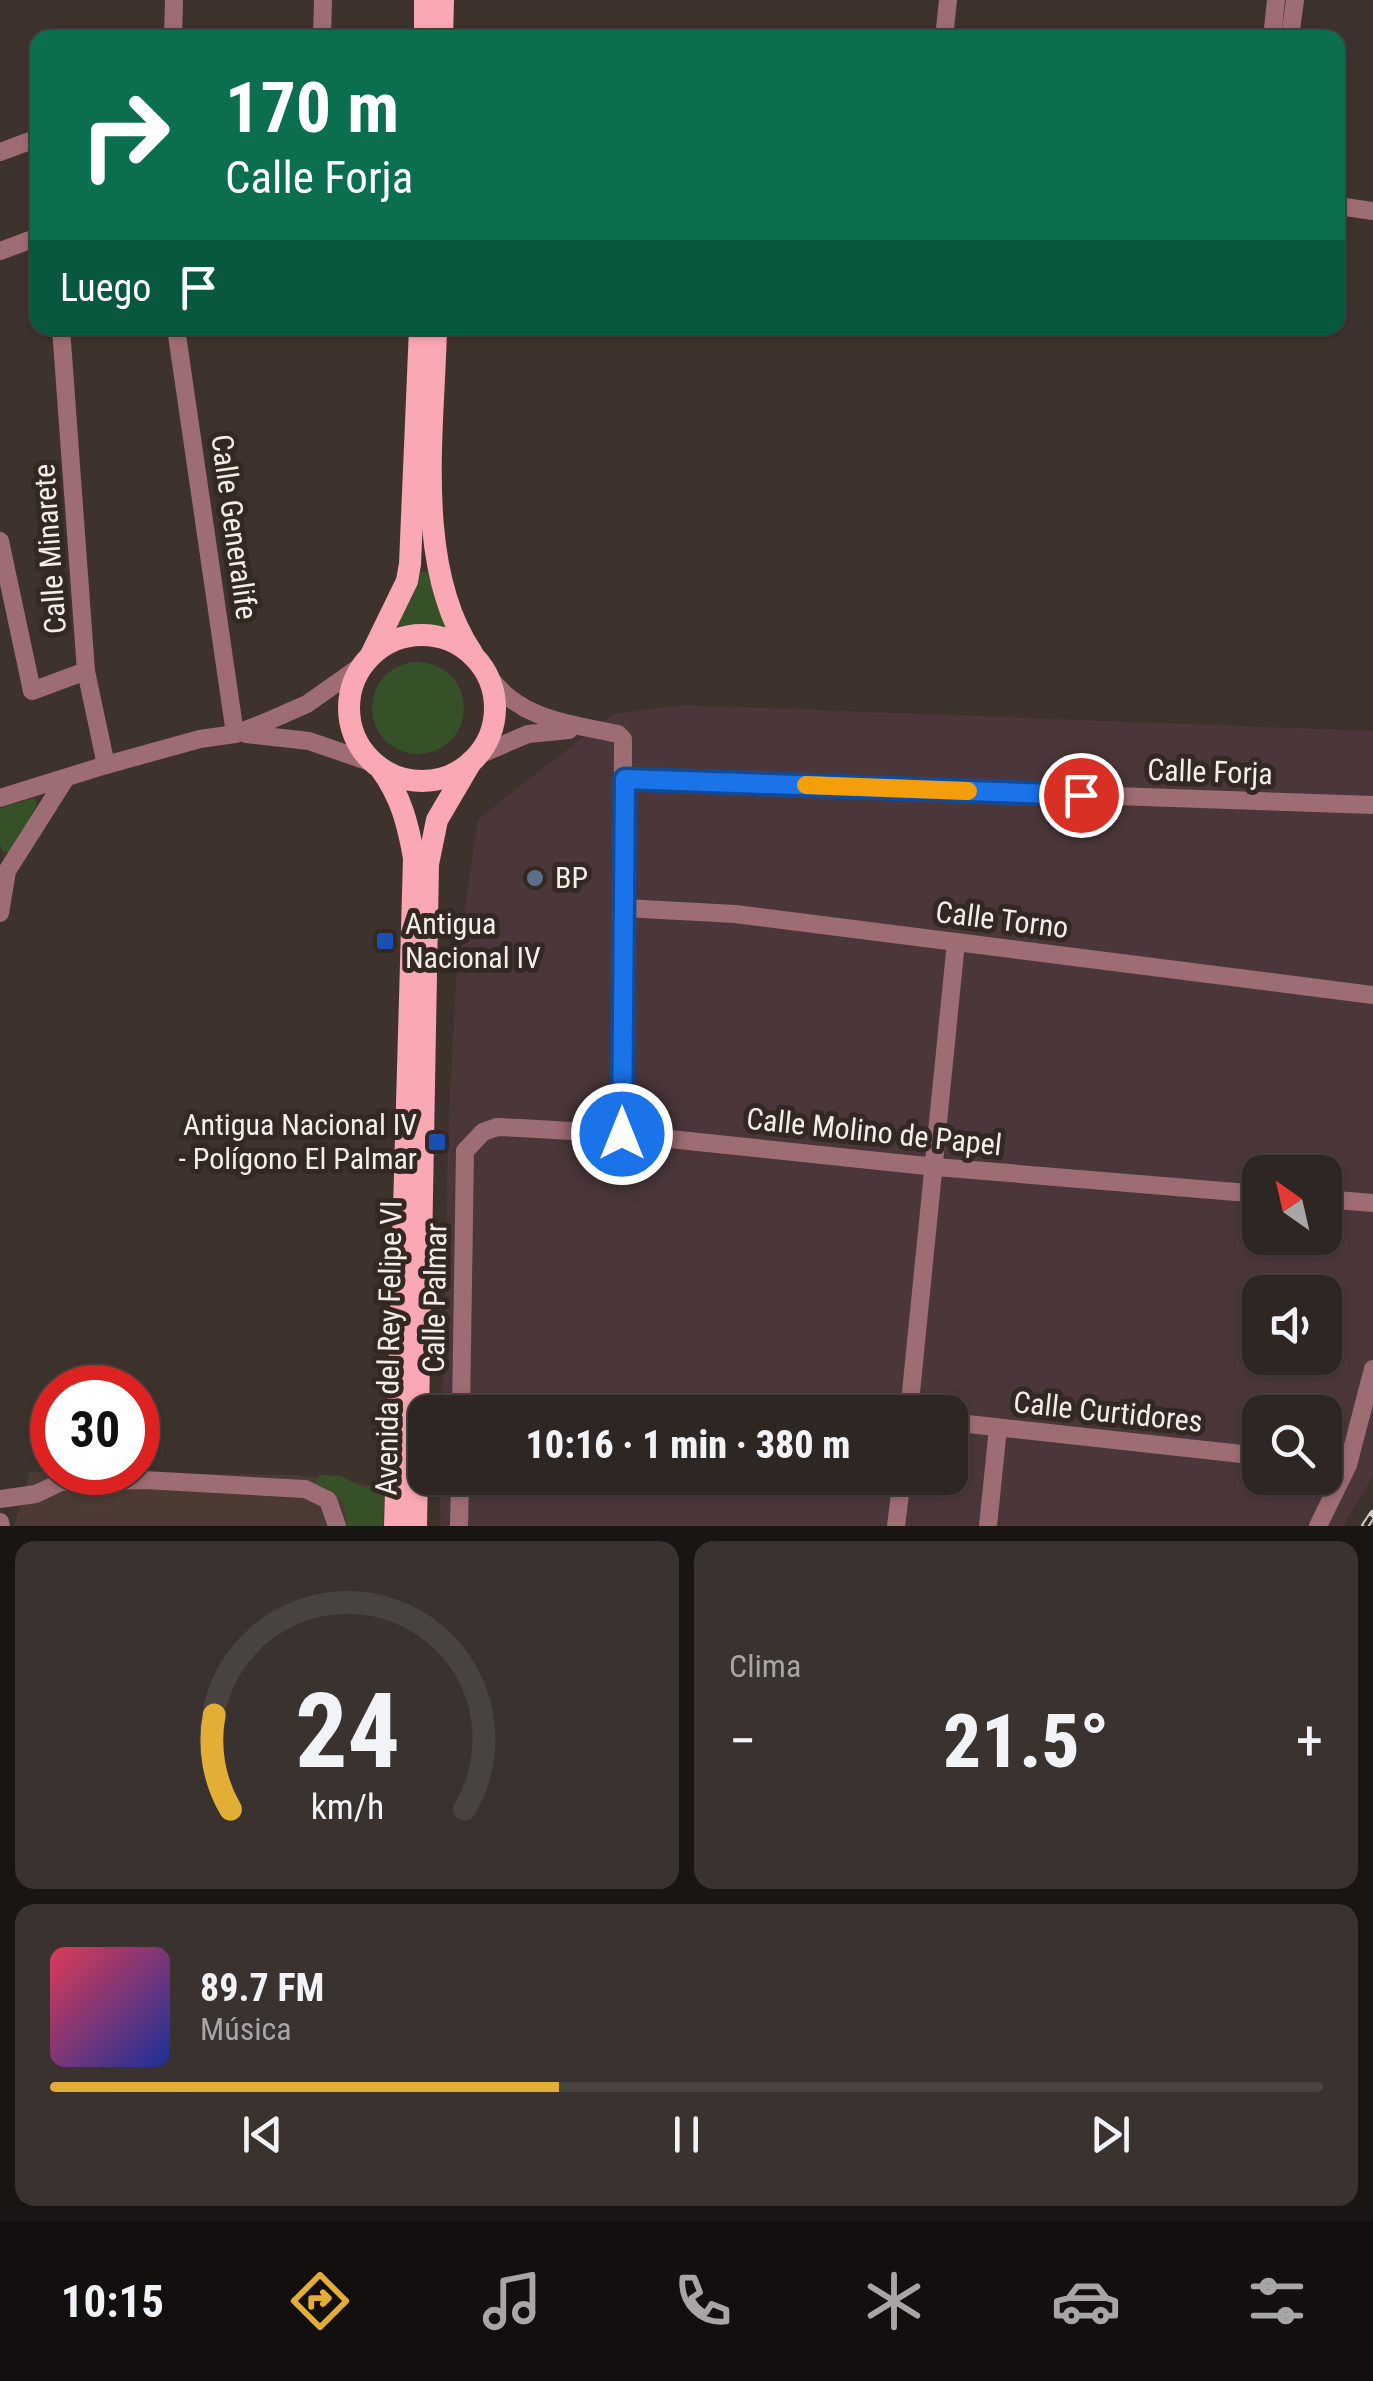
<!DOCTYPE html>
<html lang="es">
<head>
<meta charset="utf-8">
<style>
  body { margin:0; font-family:"Roboto Condensed",sans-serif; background:#3a322f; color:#f1f3f6; height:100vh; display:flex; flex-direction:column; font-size:38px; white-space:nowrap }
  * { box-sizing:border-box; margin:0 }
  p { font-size:32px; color:#a7a5a5 }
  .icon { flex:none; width:55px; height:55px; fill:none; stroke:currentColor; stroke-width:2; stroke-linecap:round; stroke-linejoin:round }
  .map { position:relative; height:1526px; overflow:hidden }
  .panel { display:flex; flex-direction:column; gap:15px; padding:15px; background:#191513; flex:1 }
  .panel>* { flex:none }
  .banner { position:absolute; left:30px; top:30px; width:1315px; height:305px; border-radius:20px; box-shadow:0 2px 8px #0004,0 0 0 2px #494340; background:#0b6e4f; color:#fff; overflow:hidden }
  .needle { width:65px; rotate:326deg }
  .controls { position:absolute; left:1242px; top:1155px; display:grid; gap:20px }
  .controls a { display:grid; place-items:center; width:100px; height:100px; border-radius:20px; background:#2e2622; box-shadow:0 2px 8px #0004,0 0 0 2px #494340; font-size:50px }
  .speed { position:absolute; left:30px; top:1365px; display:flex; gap:20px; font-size:50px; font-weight:700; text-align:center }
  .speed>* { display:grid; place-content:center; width:130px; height:130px; border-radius:50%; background:#2e2622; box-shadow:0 2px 8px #0004,0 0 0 2px #494340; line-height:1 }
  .speed .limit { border:15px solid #d22; background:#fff; color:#111 }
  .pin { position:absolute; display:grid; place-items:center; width:85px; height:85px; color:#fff; margin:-42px; border:5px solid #fff; border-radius:50%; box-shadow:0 2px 10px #0007 }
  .me { position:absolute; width:110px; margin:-55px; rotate:0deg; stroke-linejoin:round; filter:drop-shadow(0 0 8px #0008) }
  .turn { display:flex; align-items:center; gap:35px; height:210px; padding:0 30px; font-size:45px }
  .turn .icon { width:130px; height:130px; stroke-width:2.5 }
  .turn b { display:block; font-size:70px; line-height:85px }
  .then { display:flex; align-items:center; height:95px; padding:0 30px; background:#0003; gap:20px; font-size:38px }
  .big { font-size:75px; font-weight:800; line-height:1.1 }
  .panel .card { flex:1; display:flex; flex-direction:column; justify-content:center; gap:15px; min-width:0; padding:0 35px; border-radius:20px; background:#3a322f }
  .panel .dial { align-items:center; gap:0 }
  .dial svg { height:260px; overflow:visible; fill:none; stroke:#494340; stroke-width:7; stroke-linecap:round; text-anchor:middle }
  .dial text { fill:#f1f3f6; stroke:none }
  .song { display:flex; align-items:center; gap:30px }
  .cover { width:120px; height:120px; border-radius:15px; background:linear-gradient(135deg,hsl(350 70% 55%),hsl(230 70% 35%)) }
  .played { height:10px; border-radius:5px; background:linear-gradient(90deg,#e3ae35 40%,#494340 40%) }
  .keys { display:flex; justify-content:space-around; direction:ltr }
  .heat { display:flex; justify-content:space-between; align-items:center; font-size:55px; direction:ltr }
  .panel .tiles { flex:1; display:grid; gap:15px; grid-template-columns:1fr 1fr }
  .card:last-child { grid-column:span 2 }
  .trip { position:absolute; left:408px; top:1395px; width:560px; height:100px; border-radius:20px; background:#2e2622; box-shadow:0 2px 8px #0004,0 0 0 2px #494340; font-weight:800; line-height:100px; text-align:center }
  .tabs { display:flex; height:160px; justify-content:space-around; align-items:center; background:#120f0e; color:#a7a5a5 }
  .tabs .icon { width:70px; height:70px }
  .tabs .selected { color:#e3ae35 }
  .tabs b { font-size:45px; color:#f1f3f6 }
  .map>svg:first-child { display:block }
</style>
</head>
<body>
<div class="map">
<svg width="1373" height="1526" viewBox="0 0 1373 1526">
  <rect width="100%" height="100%" fill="#3e322d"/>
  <path fill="#4c3b33" d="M30 1472 295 1475 350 1482 385 1489 383 1526H14Z"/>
  <path fill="#4b373a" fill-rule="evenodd" d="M684 705 1373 731V1475L1343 1526H440L441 1478H950V1412H442L448 1136 457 964 478 819 613 714ZM1260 1172H1325V1238H1260ZM1260 1292H1325V1358H1260ZM1260 1412H1325V1478H1260Z"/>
  <g fill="#365028">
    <path d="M416 571 430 572 436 603 448 629 420 625 396 626Z"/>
    <circle cx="418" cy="708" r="46"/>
    <path d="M35 798 37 805 12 852H3L0 845V808Z"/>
    <path d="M319 1475 341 1476 364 1488 375 1483 385 1489 383 1526H347C347 1503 339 1491 316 1484Z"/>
  </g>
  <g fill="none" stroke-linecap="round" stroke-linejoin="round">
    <g stroke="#9e6c73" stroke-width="18">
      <path d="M173 38 174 0"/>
      <path d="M322 38 323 0"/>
      <path d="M944 38 948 0"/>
      <path d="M1272 38 1276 0"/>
      <path d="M1290 38 1295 0"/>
      <path d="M0 152 38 138"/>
      <path d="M1338 206 1373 211"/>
      <path d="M0 251 38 237"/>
      <path d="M61 328 86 671 106 765"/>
      <path d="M176 328 235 734"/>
      <path d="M0 541 32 691 86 671"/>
      <path d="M487 674C519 720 567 723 618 734L623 739 622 1134"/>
      <path d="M246 734 309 741 373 763"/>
      <path d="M479 755 528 734 569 730"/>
      <path d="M625 779 1373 805"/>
      <path d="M0 798 106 765 200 739 235 734 266 722 307 704 365 663"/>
      <path d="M624 908 735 914 1373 995"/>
      <path d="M0 913 7 871 66 778"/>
      <path d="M1325 1199 1373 1203"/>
      <path d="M461 1412 465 1151 483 1132 497 1127 520 1128 622 1134 936 1167 1260 1194"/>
      <path d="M909 1412 956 942"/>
      <path d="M950 1422 1260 1456"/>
      <path d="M1325 1463 1348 1465"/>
      <path d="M0 1499 36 1494 61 1482 144 1480 305 1489 328 1500 337 1526"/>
      <path d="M0 1522 1 1526"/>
      <path d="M459 1526 460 1478"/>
      <path d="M896 1526 902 1478"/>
      <path d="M988 1526 998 1428"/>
      <path d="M1318 1526 1348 1465 1373 1369"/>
    </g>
    <g stroke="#faa8b3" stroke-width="22">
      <path d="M425 38V0"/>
      <path d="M442 38 443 0"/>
      <path d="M436 328C434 428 413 566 472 653"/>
      <circle cx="422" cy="708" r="73"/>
      <path d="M371 655 407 581 410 564 420 328"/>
      <path d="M380 768C401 796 408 824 414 858L395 1526"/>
      <path d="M416 1526 428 864 437 820 471 762"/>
    </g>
    <defs>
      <path id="rail" d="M1365 1526 1373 1514"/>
    </defs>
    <use href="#rail" stroke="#d2cac6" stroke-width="8"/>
    <use href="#rail" stroke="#342823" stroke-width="4" stroke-dasharray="11" stroke-linecap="butt"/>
  </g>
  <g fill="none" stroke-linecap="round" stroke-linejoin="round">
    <defs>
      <path id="route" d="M622 1134 625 779 1081 795"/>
    </defs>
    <use href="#route" stroke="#114b97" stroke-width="25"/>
    <use href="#route" stroke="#1a73e8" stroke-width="18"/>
    <path stroke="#f59e0b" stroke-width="18" d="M806 785 968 791"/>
  </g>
  <circle fill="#5c6f8a" stroke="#342823" stroke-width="4" cx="535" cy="878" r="10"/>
  <g fill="#1a4fb4" stroke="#342823" stroke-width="4">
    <rect x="375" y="931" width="20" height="20" rx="5"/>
    <rect x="427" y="1132" width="20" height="20" rx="5"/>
  </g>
  <g text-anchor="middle" stroke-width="10" stroke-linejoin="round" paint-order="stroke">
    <g font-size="30" fill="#f5edea" stroke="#342823">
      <text transform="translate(234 527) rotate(82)" y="10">Calle Generalife</text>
      <text transform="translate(50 549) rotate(-94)" y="10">Calle Minarete</text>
      <text transform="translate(1210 772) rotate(2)" y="10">Calle Forja</text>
      <text transform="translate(1002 920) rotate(7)" y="10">Calle Torno</text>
      <text transform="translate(874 1132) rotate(6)" y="10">Calle Molino de Papel</text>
      <text transform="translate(435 1298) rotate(-89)" y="10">Calle Palmar</text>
      <text transform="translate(389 1348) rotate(-89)" y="10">Avenida del Rey Felipe VI</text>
      <text transform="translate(1108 1412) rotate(6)" y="10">Calle Curtidores</text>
    </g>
    <g font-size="30" fill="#f5edea" stroke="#342823" text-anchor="start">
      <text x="555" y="888">BP</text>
      <text x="405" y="934">Antigua<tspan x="405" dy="34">Nacional IV</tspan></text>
      <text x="417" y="1135" text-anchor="end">Antigua Nacional IV<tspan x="417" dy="34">- Polígono El Palmar</tspan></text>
    </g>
  </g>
</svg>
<div class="controls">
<a><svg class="needle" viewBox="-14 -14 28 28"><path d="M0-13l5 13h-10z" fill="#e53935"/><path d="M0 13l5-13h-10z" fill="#a7a5a5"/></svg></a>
<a><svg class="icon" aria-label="sound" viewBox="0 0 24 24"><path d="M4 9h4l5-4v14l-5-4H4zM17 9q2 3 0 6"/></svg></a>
<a><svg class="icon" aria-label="search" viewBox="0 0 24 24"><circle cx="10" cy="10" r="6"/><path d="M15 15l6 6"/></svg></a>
</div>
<div class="speed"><div class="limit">30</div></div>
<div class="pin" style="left:1081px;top:795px;background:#d93025"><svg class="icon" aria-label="arrive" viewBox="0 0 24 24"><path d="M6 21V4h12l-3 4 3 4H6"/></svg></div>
<svg class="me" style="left:622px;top:1134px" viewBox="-20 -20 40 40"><circle r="17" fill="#1a73e8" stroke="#fff" stroke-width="3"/><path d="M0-11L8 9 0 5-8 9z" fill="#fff"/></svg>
<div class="trip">10:16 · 1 min · 380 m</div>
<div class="banner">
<div class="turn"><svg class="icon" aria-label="right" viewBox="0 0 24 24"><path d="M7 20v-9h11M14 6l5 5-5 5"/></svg><div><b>170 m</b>Calle Forja</div></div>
<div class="then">Luego<svg class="icon" aria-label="arrive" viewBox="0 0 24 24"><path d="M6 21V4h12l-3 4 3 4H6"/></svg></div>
</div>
</div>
<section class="panel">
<div class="tiles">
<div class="card dial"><svg viewBox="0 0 100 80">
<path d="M14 69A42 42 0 1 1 86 69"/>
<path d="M14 69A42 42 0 0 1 9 40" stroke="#e3ae35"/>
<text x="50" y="56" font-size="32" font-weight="700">24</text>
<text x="50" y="72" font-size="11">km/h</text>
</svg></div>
<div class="card"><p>Clima</p>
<div class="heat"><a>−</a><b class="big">21.5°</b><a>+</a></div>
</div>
<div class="card">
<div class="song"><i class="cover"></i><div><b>89.7 FM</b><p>Música</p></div></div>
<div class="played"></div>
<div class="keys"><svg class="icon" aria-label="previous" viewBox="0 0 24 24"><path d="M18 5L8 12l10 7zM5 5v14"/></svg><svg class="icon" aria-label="pause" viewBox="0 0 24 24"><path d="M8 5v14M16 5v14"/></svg><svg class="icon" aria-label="next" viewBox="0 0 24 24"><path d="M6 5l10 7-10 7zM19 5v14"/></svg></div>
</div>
</div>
</section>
<nav class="tabs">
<b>10:15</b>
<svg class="icon selected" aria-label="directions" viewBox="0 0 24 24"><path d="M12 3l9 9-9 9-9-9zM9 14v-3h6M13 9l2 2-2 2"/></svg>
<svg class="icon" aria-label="music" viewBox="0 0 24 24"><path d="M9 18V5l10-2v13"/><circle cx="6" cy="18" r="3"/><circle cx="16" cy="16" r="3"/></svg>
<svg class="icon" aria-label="phone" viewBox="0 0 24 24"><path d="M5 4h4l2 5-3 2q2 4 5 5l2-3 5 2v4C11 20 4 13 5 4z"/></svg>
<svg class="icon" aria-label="climate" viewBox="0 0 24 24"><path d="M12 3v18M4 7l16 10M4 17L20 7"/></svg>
<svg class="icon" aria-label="car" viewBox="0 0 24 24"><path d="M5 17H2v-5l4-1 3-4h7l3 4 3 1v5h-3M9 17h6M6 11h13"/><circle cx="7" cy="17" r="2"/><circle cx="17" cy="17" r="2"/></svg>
<svg class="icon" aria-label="filters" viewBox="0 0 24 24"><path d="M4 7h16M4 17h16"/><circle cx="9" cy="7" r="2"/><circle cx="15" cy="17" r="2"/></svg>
</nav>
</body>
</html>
